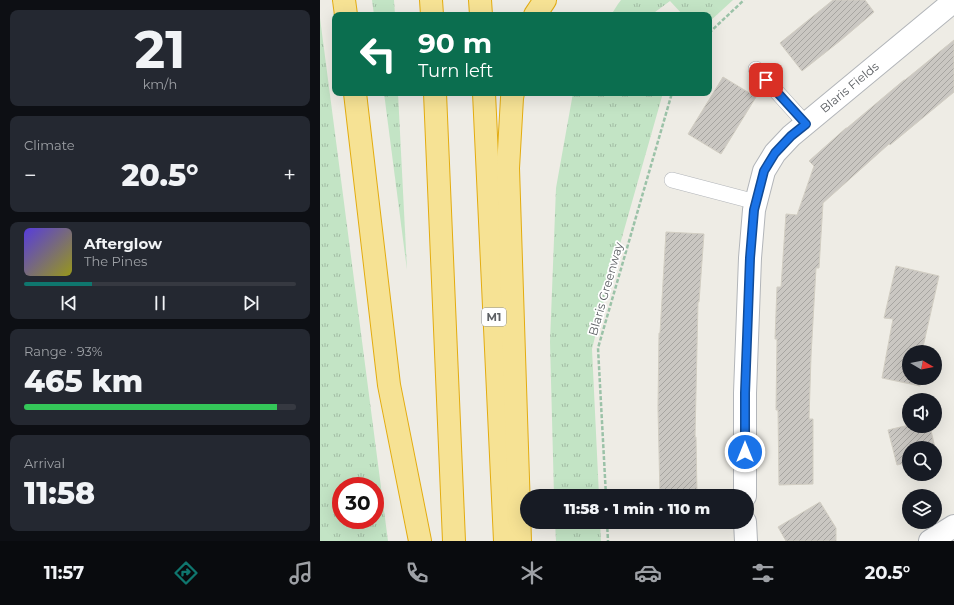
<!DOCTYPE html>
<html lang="en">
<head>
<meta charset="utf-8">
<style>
  body { margin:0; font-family:Montserrat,sans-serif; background:#242831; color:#f1f3f6; height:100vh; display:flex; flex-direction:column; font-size:15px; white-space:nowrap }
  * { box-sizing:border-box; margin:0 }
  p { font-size:13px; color:#9ea1a6 }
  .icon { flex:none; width:22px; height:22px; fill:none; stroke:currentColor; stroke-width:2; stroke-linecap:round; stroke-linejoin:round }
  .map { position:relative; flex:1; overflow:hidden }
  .sheet { display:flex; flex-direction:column; gap:10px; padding:10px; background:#0d0f14; width:320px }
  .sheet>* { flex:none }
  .guide { position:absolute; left:12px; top:12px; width:380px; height:84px; border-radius:8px; box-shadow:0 4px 16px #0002; background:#0b6e4f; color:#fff; overflow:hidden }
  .needle { width:26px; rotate:100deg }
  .fabs { position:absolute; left:582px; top:345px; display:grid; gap:8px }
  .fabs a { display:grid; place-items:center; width:40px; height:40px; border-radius:50%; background:#171b24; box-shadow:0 4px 16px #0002; font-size:20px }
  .speed { position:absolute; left:12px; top:477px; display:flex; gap:8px; font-size:20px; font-weight:700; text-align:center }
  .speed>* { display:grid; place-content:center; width:52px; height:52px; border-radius:50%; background:#171b24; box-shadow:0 4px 16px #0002; line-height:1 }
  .speed .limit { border:6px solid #d22; background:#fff; color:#111 }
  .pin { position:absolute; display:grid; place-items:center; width:34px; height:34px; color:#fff; margin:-17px; border-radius:8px; box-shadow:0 2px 6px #0006 }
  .me { position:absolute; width:44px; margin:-22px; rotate:0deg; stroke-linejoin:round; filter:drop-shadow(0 0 3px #0008) }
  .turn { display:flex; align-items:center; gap:14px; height:84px; padding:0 20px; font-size:18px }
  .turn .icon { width:52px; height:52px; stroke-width:2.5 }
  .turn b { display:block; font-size:28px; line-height:34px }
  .big { font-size:30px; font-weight:800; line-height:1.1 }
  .sheet .widget { flex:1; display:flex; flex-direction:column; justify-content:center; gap:6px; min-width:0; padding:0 14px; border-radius:8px; background:#242831 }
  .sheet .dial { align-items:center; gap:0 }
  .dial b { font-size:52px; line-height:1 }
  .song { display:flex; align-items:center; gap:12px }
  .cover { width:48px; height:48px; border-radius:6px; background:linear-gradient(135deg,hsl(250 70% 55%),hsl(60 70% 35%)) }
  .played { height:4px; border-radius:2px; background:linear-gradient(90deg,#0f766e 25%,#363941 25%) }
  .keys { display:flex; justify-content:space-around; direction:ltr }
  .heat { display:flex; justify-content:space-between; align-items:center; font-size:22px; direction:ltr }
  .charge { height:6px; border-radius:3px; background:linear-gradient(90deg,#34c759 93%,#363941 0) }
  .trip { position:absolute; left:200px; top:489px; width:234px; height:40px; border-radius:20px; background:#171b24; box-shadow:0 4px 16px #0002; font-weight:800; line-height:40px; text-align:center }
  .dock { display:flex; height:64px; justify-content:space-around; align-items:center; background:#090b0e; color:#9ea1a6 }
  .dock .icon { width:28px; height:28px }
  .dock .current { color:#0f766e }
  .dock b { font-size:18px; color:#f1f3f6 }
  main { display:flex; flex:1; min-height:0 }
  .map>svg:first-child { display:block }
</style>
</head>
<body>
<main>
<section class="sheet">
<div class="widget dial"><b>21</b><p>km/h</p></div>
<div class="widget"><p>Climate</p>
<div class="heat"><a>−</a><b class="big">20.5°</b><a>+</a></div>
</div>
<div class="widget">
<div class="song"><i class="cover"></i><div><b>Afterglow</b><p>The Pines</p></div></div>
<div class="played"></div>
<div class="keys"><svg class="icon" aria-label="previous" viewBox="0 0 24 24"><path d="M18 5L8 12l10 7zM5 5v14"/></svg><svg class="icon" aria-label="pause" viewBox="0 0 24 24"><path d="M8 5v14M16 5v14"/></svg><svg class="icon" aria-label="next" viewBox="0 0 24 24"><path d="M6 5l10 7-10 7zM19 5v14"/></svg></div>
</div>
<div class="widget"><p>Range · 93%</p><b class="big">465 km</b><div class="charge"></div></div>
<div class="widget"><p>Arrival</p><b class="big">11:58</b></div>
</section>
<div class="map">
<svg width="634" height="541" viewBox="0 0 634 541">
  <defs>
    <pattern id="grass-tufts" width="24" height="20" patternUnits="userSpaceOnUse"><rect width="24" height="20" fill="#c3e4c5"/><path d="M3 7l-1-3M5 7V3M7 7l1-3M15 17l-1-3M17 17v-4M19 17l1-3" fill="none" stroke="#a2bca4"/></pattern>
    <pattern id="building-hatch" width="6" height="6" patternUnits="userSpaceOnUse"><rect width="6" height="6" fill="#cac7c2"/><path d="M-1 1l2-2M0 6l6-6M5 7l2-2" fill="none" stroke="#a7a5a1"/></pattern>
  </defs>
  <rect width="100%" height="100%" fill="#eeece5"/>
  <g fill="url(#grass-tufts)" fill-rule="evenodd">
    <path d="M52 0H74L75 15H54Z"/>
    <path d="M301 0H413L389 22V15H363L350 1 331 15H291L298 4Z"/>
    <path d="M0 18 68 541H0ZM21 486H55V520H21Z"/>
    <path d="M64 93H78L87 270Z"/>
    <path d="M253 93H343L285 297 272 349 279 496H234L230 342 236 188Z"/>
    <path d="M235 522H280L281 541H236Z"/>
  </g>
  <g fill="url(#building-hatch)" stroke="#d2cec3">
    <path d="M513 0H545L554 12 520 41 482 71 460 43Z"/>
    <path d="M634 40V92L570 145 569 144 503 203 499 268H496L491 356 489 419H493V484L459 485 458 410H456L457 339H455L457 287H461L466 214 477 215 494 166 489 161 526 128H527L584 80H585Z"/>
    <path d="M403 77 436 97 401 154 368 134Z"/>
    <path d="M346 232 384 234 379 302H378L375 437H376L377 496H340L338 408 339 333H340Z"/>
    <path d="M576 266 619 276 603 347 608 348 607 352H589V378H602L600 386 562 378 573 319 564 318Z"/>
    <path d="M589 425V426H610L615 448H589V462L577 465 568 430Z"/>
    <path d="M500 502 516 528V541H466L458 527Z"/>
  </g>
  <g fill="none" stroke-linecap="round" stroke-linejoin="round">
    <defs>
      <g id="lane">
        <path d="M436 69 486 124"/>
        <path d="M352 180 436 202"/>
      </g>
      <g id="street">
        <path id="s1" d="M425 496V393L430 258 434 210 444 171 455 153 471 136 634 1"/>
        <path d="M425 522 426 541"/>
        <path d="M610 541 634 526"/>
      </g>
      <g id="highway">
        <path d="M24 0 26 15"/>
        <path d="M111 0 112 15"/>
        <path d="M160 0 161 15"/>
        <path d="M215 15 225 0"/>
        <path d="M35 93 69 385 100 541"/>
        <path d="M115 93 134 541"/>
        <path d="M164 93 185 541"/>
        <path d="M193 93 192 98 188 168 200 541"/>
      </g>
    </defs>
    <use href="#lane" stroke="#b2b5b9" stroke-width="16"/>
    <use href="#street" stroke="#b2b5b9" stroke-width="24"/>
    <use href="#highway" stroke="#e3ac10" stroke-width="24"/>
    <g stroke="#9bc2a8" stroke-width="2.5" stroke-dasharray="4 2" stroke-linecap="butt">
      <path d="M389 33 424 0"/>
      <path d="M286 496 278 348 352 93"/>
      <path d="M287 522 288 541"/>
    </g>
    <use href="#lane" stroke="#fff" stroke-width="15"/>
    <use href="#street" stroke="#fff" stroke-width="22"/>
    <use href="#highway" stroke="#f6e294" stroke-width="22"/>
  </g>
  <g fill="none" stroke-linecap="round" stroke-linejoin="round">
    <defs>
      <path id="route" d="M425 452V393L430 258 434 210 444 171 455 153 471 136 486 124 446 80"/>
    </defs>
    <use href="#route" stroke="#114b97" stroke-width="10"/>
    <use href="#route" stroke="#1a73e8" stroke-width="7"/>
  </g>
  <g text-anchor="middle" stroke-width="3.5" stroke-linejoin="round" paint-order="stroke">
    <rect fill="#fff" stroke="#8e9092" stroke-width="1" x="162" y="308" width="24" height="18" rx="3"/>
    <g font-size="11" font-weight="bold" fill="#5d6064">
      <text x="174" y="321">M1</text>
    </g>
    <g font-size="12" fill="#5d6064" stroke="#fff">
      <text dy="4" stroke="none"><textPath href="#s1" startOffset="447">Blaris Fields</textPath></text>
      <text transform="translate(286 289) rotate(-74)" y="4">Blaris Greenway</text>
    </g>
  </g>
</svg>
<div class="fabs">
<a><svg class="needle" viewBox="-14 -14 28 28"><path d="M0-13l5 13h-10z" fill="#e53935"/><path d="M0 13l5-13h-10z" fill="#9ea1a6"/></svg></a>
<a><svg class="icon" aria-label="sound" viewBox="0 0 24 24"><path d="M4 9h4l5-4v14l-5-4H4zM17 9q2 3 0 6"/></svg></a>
<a><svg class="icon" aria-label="search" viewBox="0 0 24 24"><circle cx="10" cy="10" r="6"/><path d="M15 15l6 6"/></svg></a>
<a><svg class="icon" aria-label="layers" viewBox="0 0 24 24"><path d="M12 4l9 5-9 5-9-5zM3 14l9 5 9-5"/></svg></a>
</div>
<div class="speed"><div class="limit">30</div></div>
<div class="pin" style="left:446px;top:80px;background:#d93025"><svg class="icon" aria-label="arrive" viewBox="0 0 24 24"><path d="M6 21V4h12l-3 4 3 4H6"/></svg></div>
<svg class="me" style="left:425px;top:452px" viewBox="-20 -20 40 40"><circle r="17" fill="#1a73e8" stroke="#fff" stroke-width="3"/><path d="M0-11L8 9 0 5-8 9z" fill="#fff"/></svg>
<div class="trip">11:58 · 1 min · 110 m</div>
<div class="guide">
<div class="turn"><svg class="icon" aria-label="left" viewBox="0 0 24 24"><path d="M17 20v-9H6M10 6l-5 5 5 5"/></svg><div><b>90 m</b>Turn left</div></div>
</div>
</div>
</main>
<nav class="dock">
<b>11:57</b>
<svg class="icon current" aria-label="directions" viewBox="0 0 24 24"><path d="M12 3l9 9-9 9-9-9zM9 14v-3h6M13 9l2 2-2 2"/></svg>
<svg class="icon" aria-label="music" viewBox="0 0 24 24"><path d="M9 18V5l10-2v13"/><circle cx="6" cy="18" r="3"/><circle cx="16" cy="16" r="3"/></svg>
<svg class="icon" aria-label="phone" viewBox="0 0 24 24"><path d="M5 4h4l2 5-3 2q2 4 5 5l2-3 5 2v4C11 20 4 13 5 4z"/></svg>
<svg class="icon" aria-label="climate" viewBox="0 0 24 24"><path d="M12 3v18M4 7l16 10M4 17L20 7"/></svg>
<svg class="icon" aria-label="car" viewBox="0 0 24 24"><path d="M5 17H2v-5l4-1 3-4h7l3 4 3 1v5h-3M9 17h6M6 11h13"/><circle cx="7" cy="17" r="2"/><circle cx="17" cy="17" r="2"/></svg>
<svg class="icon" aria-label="filters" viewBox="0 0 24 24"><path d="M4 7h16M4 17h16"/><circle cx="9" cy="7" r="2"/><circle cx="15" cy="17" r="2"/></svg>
<b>20.5°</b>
</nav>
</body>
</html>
